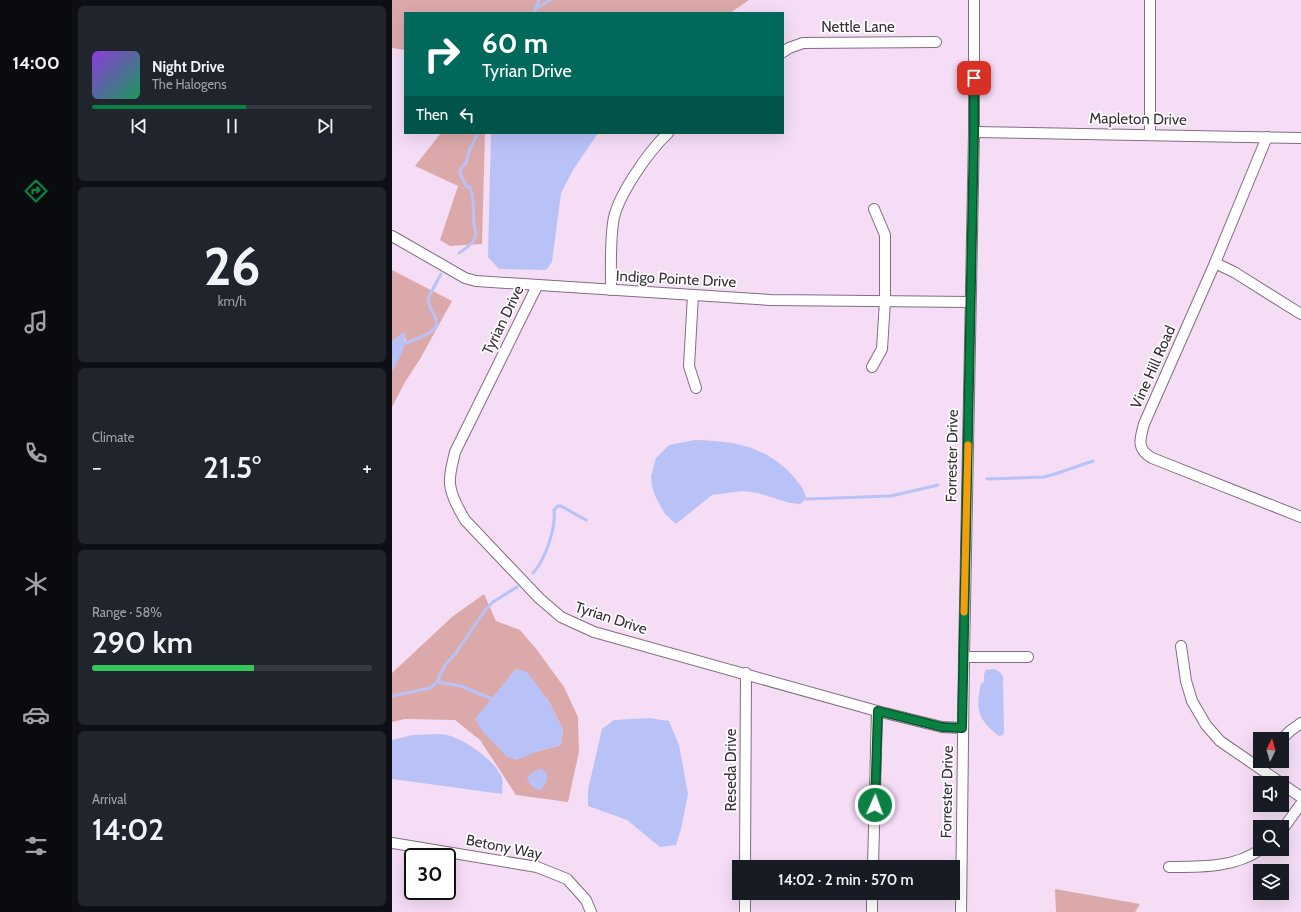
<!DOCTYPE html>
<html lang="en">
<head>
<meta charset="utf-8">
<style>
  body { margin:0; font-family:Cabin,sans-serif; background:#20242c; color:#f1f3f6; height:100vh; display:flex; flex-direction:column; font-size:15px; white-space:nowrap }
  * { box-sizing:border-box; margin:0 }
  p { font-size:13px; color:#9ea1a6 }
  .icon { flex:none; width:22px; height:22px; fill:none; stroke:currentColor; stroke-width:2; stroke-linecap:round; stroke-linejoin:round }
  .map { position:relative; flex:1; overflow:hidden }
  .sheet { display:flex; flex-direction:column; gap:6px; padding:6px; background:#0d0f14; width:320px }
  .sheet>* { flex:none }
  .hud { position:absolute; left:12px; top:12px; width:380px; height:122px; border-radius:0px; box-shadow:0 4px 16px #0002; background:#00695c; color:#fff; overflow:hidden }
  .needle { width:26px; rotate:5deg }
  .buttons { position:absolute; left:861px; top:732px; display:grid; gap:8px }
  .buttons a { display:grid; place-items:center; width:36px; height:36px; border-radius:0px; background:#171b24; box-shadow:0 4px 16px #0002; font-size:20px }
  .speed { position:absolute; left:12px; top:848px; display:flex; gap:8px; font-size:20px; font-weight:700; text-align:center }
  .speed>* { display:grid; place-content:center; width:52px; height:52px; border-radius:50%; background:#171b24; box-shadow:0 4px 16px #0002; line-height:1 }
  .speed .limit { border:2px solid #111; border-radius:6px; background:#fff; color:#111 }
  .pin { position:absolute; display:grid; place-items:center; width:34px; height:34px; color:#fff; margin:-17px; border-radius:8px; box-shadow:0 2px 6px #0006 }
  .me { position:absolute; width:44px; margin:-22px; rotate:2deg; stroke-linejoin:round; filter:drop-shadow(0 0 3px #0008) }
  .turn { display:flex; align-items:center; gap:14px; height:84px; padding:0 12px; font-size:18px }
  .turn .icon { width:52px; height:52px; stroke-width:2.5 }
  .turn b { display:block; font-size:28px; line-height:34px }
  .then { display:flex; align-items:center; height:38px; padding:0 12px; background:#0003; gap:8px; font-size:15px }
  .big { font-size:30px; font-weight:600; line-height:1.1 }
  .sheet .tile { flex:1; display:flex; flex-direction:column; justify-content:center; gap:6px; min-width:0; padding:0 14px; border-radius:6px; background:#20242c }
  .sheet .dial { align-items:center; gap:0 }
  .dial b { font-size:52px; line-height:1 }
  .song { display:flex; align-items:center; gap:12px }
  .cover { width:48px; height:48px; border-radius:6px; background:linear-gradient(135deg,hsl(270 70% 55%),hsl(150 70% 35%)) }
  .played { height:4px; border-radius:2px; background:linear-gradient(90deg,#0b8043 55%,#363941 55%) }
  .keys { display:flex; justify-content:space-around; direction:ltr }
  .heat { display:flex; justify-content:space-between; align-items:center; font-size:22px; direction:ltr }
  .charge { height:6px; border-radius:3px; background:linear-gradient(90deg,#34c759 58%,#363941 0) }
  .trip { position:absolute; left:340px; top:860px; width:228px; height:40px; border-radius:0px; background:#171b24; box-shadow:0 4px 16px #0002; font-weight:600; line-height:40px; text-align:center }
  main { display:flex; flex:1; min-height:0 }
  .menu { display:flex; flex-direction:column; width:72px; justify-content:space-around; align-items:center; background:#090b0e; color:#9ea1a6 }
  .menu .icon { width:28px; height:28px }
  .menu .selected { color:#0b8043 }
  .menu b { font-size:18px; color:#f1f3f6 }
  .map>svg:first-child { display:block }
</style>
</head>
<body>
<main>
<nav class="menu">
<b>14:00</b>
<svg class="icon selected" aria-label="directions" viewBox="0 0 24 24"><path d="M12 3l9 9-9 9-9-9zM9 14v-3h6M13 9l2 2-2 2"/></svg>
<svg class="icon" aria-label="music" viewBox="0 0 24 24"><path d="M9 18V5l10-2v13"/><circle cx="6" cy="18" r="3"/><circle cx="16" cy="16" r="3"/></svg>
<svg class="icon" aria-label="phone" viewBox="0 0 24 24"><path d="M5 4h4l2 5-3 2q2 4 5 5l2-3 5 2v4C11 20 4 13 5 4z"/></svg>
<svg class="icon" aria-label="climate" viewBox="0 0 24 24"><path d="M12 3v18M4 7l16 10M4 17L20 7"/></svg>
<svg class="icon" aria-label="car" viewBox="0 0 24 24"><path d="M5 17H2v-5l4-1 3-4h7l3 4 3 1v5h-3M9 17h6M6 11h13"/><circle cx="7" cy="17" r="2"/><circle cx="17" cy="17" r="2"/></svg>
<svg class="icon" aria-label="filters" viewBox="0 0 24 24"><path d="M4 7h16M4 17h16"/><circle cx="9" cy="7" r="2"/><circle cx="15" cy="17" r="2"/></svg>
</nav>
<section class="sheet">
<div class="tile">
<div class="song"><i class="cover"></i><div><b>Night Drive</b><p>The Halogens</p></div></div>
<div class="played"></div>
<div class="keys"><svg class="icon" aria-label="previous" viewBox="0 0 24 24"><path d="M18 5L8 12l10 7zM5 5v14"/></svg><svg class="icon" aria-label="pause" viewBox="0 0 24 24"><path d="M8 5v14M16 5v14"/></svg><svg class="icon" aria-label="next" viewBox="0 0 24 24"><path d="M6 5l10 7-10 7zM19 5v14"/></svg></div>
</div>
<div class="tile dial"><b>26</b><p>km/h</p></div>
<div class="tile"><p>Climate</p>
<div class="heat"><a>−</a><b class="big">21.5°</b><a>+</a></div>
</div>
<div class="tile"><p>Range · 58%</p><b class="big">290 km</b><div class="charge"></div></div>
<div class="tile"><p>Arrival</p><b class="big">14:02</b></div>
</section>
<div class="map">
<svg width="909" height="912" viewBox="0 0 909 912">
  <rect width="100%" height="100%" fill="#f5ddf5"/>
  <g fill="#dca9ab" fill-rule="evenodd">
    <path d="M0 0H357L338 13H13V50L0 48Z"/>
    <path d="M49 133H93L90 244 58 246 48 240 66 186 23 166Z"/>
    <path d="M0 270 60 301 28 359 13 382 0 407V371L6 360 14 340 12 332 0 341Z"/>
    <path d="M92 594 104 621 128 630 145 650 172 687 186 717 187 752 176 802 124 795 88 740 63 720 13 719 0 722V673L60 617ZM124 669 156 700 171 730 169 745 147 751 84 719Z"/>
    <path d="M663 889 748 904 743 912H664Z"/>
  </g>
  <g fill="#b9c2f7">
    <path d="M99 133H206L181 170 169 193 160 262 154 270 107 269 96 257Z"/>
    <path d="M12 332C16 346 7 359 0 371V341Z"/>
    <path d="M303 440C342 441 374 446 401 476 408 485 412 487 414 499L408 504 398 503 366 493 351 491 320 495 284 524 273 514 264 498 260 487 259 476 264 458 277 445Z"/>
    <path d="M124 669 135 672 156 700 171 730 169 745 147 751 124 760 115 757 91 732 83 719Z"/>
    <path d="M602 669 608 672 611 677 612 732 611 735 607 736C586 719 583 711 589 684L592 682V674L594 670Z"/>
    <path d="M257 718 277 721 287 745 296 794 289 829 284 845 268 847 235 820 196 806V790L210 729 222 720Z"/>
    <path d="M48 734C66 734 104 760 110 778 111 783 110 789 110 794L0 779V740L20 735Z"/>
    <path d="M149 769 155 773C155 782 154 786 146 791L137 783 135 777 144 770Z"/>
  </g>
  <g fill="none" stroke-linecap="round" stroke-linejoin="round">
    <g stroke="#b9c2f7" stroke-width="3">
      <path d="M144 8 159 0"/>
      <path d="M142 13 147 0"/>
      <path d="M67 253C73 249 80 245 83 238 85 233 83 230 82 225 81 212 83 200 78 187L74 186 68 173 69 168 74 163 77 151 86 133"/>
      <path d="M11 345C19 339 50 334 44 319 41 312 36 307 36 298L49 274"/>
      <path d="M595 479 652 477 663 474 701 461"/>
      <path d="M411 498 415 499 499 496 546 485"/>
      <path d="M141 573C153 560 164 529 162 510L166 506H169L194 520"/>
      <path d="M45 682 69 686 100 699"/>
      <path d="M0 696 38 688 45 682 53 665 64 653 93 610 101 602 125 587"/>
    </g>
    <defs>
      <g id="minor">
        <path d="M758 0V134"/>
        <path d="M391 52 397 48 411 43 544 42"/>
        <path d="M582 132 909 138"/>
        <path d="M875 137 823 263 752 424C748 439 744 449 760 458L909 517"/>
        <path d="M0 236 73 278 84 281 379 300 578 302"/>
        <path d="M823 263 842 272 909 314"/>
        <path d="M145 286 63 452C61 462 57 473 58 484 59 496 67 510 73 520L147 598 169 617 202 632 485 711 550 727 571 728"/>
        <path d="M219 290C219 268 218 245 221 223 224 197 257 151 276 133"/>
        <path d="M301 295 297 366 304 388"/>
        <path d="M480 367 490 349 493 301V235L482 209"/>
        <path d="M789 646 794 681 800 701 814 725 828 741 889 783"/>
        <path d="M572 657H636"/>
        <path d="M890 739 898 731 909 723"/>
        <path d="M890 784 909 797"/>
        <path d="M890 830 909 804"/>
        <path d="M0 843 145 867 175 879 194 900 199 912"/>
        <path d="M353 867 354 673"/>
        <path d="M481 867 485 711"/>
        <path d="M777 867C808 867 843 868 869 849"/>
        <path d="M353 893V912"/>
        <path d="M480 912V893"/>
        <path d="M569 912 572 657 582 132V0"/>
      </g>
    </defs>
    <use href="#minor" stroke="#826d82" stroke-width="12"/>
    <use href="#minor" stroke="#fff" stroke-width="10"/>
  </g>
  <g fill="none" stroke-linecap="round" stroke-linejoin="round">
    <defs>
      <path id="route" d="M483 805 486 711 550 727 570 728 582 132V78"/>
    </defs>
    <use href="#route" stroke="#07532c" stroke-width="10"/>
    <use href="#route" stroke="#0b8043" stroke-width="7"/>
    <path stroke="#f59e0b" stroke-width="7" d="M572 612 576 445"/>
  </g>
  <g text-anchor="middle" stroke-width="3.5" stroke-linejoin="round" paint-order="stroke">
    <g font-size="15" fill="#382e37" stroke="#fff">
      <text x="466" y="32">Nettle Lane</text>
      <text transform="translate(746 119) rotate(1)" y="5">Mapleton Drive</text>
      <text transform="translate(284 279) rotate(3)" y="5">Indigo Pointe Drive</text>
      <text transform="translate(111 320) rotate(-64)" y="5">Tyrian Drive</text>
      <text transform="translate(761 367) rotate(-66)" y="5">Vine Hill Road</text>
      <text transform="translate(560 456) rotate(-89)" y="5">Forrester Drive</text>
      <text transform="translate(219 618) rotate(18)" y="5">Tyrian Drive</text>
      <text transform="translate(339 770) rotate(-90)" y="5">Reseda Drive</text>
      <text transform="translate(555 792) rotate(-89)" y="5">Forrester Drive</text>
      <text transform="translate(112 847) rotate(11)" y="5">Betony Way</text>
    </g>
  </g>
</svg>
<div class="buttons">
<a><svg class="needle" viewBox="-14 -14 28 28"><path d="M0-13l5 13h-10z" fill="#e53935"/><path d="M0 13l5-13h-10z" fill="#9ea1a6"/></svg></a>
<a><svg class="icon" aria-label="sound" viewBox="0 0 24 24"><path d="M4 9h4l5-4v14l-5-4H4zM17 9q2 3 0 6"/></svg></a>
<a><svg class="icon" aria-label="search" viewBox="0 0 24 24"><circle cx="10" cy="10" r="6"/><path d="M15 15l6 6"/></svg></a>
<a><svg class="icon" aria-label="layers" viewBox="0 0 24 24"><path d="M12 4l9 5-9 5-9-5zM3 14l9 5 9-5"/></svg></a>
</div>
<div class="speed"><div class="limit">30</div></div>
<div class="pin" style="left:582px;top:78px;background:#d93025"><svg class="icon" aria-label="arrive" viewBox="0 0 24 24"><path d="M6 21V4h12l-3 4 3 4H6"/></svg></div>
<svg class="me" style="left:483px;top:805px" viewBox="-20 -20 40 40"><circle r="17" fill="#0b8043" stroke="#fff" stroke-width="3"/><path d="M0-11L8 9 0 5-8 9z" fill="#fff"/></svg>
<div class="trip">14:02 · 2 min · 570 m</div>
<div class="hud">
<div class="turn"><svg class="icon" aria-label="right" viewBox="0 0 24 24"><path d="M7 20v-9h11M14 6l5 5-5 5"/></svg><div><b>60 m</b>Tyrian Drive</div></div>
<div class="then">Then<svg class="icon" aria-label="left" viewBox="0 0 24 24"><path d="M17 20v-9H6M10 6l-5 5 5 5"/></svg></div>
</div>
</div>
</main>
</body>
</html>
